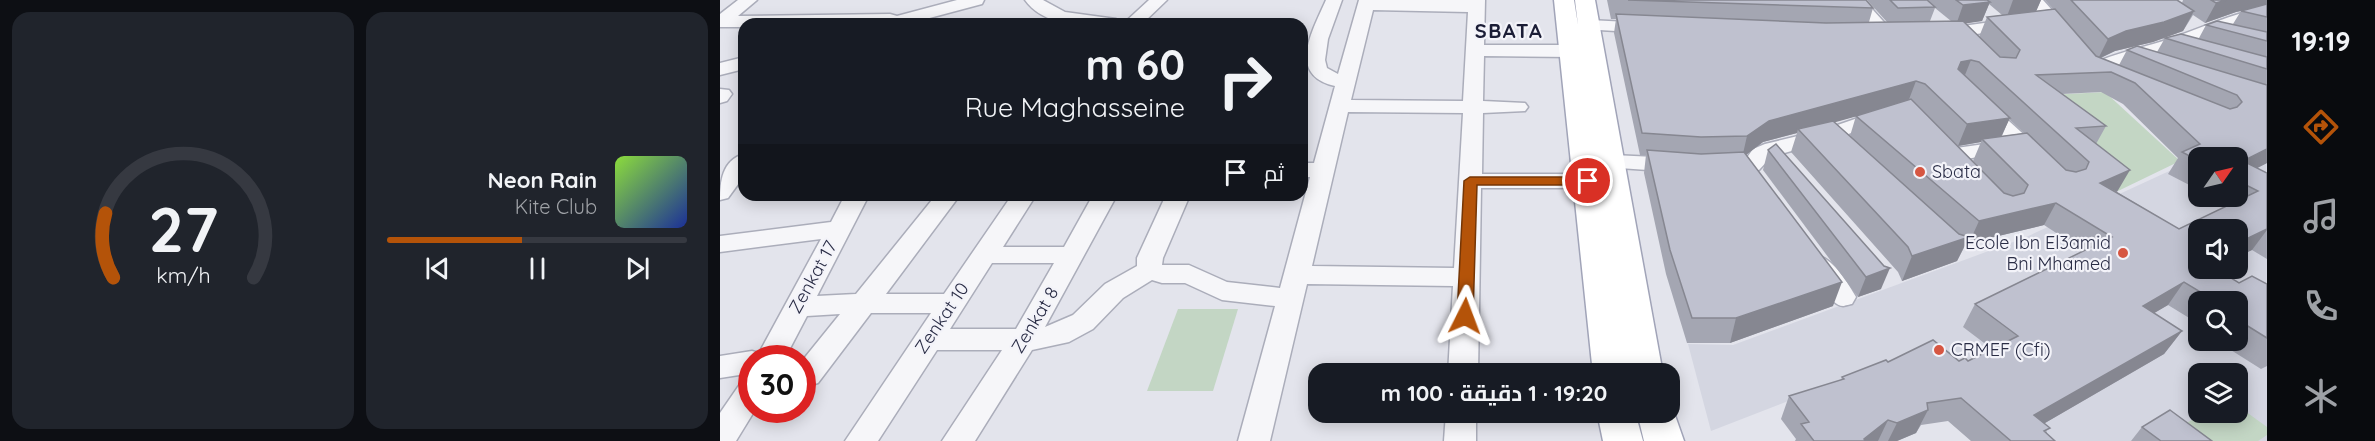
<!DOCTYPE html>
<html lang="ar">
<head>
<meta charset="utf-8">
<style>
  body { margin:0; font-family:Quicksand,Cairo,sans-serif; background:#20242c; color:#f1f3f6; direction:rtl; height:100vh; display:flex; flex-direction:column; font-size:22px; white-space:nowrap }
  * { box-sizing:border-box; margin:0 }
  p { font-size:20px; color:#9ea1a6 }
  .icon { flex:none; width:33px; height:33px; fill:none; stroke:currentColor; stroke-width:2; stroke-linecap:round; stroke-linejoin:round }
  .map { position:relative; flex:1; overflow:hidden; direction:ltr }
  .details { display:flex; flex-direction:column; gap:12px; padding:12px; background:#0d0f14; width:720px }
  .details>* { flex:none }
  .top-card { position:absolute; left:18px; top:18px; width:570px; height:183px; border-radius:18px; box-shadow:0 3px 15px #0003; direction:rtl; background:#171b24; color:#f1f3f6; overflow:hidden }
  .needle { width:39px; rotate:56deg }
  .fabs { position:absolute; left:1468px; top:147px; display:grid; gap:12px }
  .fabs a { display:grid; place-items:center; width:60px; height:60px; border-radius:12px; background:#171b24; box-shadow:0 3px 15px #0003; font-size:30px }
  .speed { position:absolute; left:18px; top:345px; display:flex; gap:12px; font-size:30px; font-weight:700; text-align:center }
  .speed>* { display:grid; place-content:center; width:78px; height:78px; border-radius:50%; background:#171b24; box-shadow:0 3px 15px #0003; line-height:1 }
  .speed .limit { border:9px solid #d22; background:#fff; color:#111 }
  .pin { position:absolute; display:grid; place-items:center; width:51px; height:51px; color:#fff; margin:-26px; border:3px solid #fff; border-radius:50%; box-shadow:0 2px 6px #0007 }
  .me { position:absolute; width:66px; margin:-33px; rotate:3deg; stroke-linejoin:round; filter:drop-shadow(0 0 4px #0008) }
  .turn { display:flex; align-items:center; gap:21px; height:126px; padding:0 24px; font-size:27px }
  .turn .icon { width:78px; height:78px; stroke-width:2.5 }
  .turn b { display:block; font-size:42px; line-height:51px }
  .then { display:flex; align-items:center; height:57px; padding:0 24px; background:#0003; gap:12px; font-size:22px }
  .details .tile { flex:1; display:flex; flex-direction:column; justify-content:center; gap:9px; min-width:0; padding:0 21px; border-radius:18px; background:#20242c }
  .details .dial { align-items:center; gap:0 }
  .dial svg { height:156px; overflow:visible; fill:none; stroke:#363941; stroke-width:7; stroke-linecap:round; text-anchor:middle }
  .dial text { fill:#f1f3f6; stroke:none }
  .song { display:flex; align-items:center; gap:18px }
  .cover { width:72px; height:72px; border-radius:9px; background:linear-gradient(135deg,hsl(90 70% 55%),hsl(230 70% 35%)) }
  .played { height:6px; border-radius:3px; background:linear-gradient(90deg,#b45309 45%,#363941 45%) }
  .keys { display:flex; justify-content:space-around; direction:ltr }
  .details .tiles { flex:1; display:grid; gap:12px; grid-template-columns:repeat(2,1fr) }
  .trip { position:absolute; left:588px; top:363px; width:372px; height:60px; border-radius:18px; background:#171b24; box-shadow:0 3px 15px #0003; font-weight:700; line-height:60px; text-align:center; direction:rtl }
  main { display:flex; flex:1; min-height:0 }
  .menu { display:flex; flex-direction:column; width:108px; justify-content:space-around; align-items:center; background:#090b0e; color:#9ea1a6 }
  .menu .icon { width:42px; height:42px }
  .menu .current { color:#b45309 }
  .menu b { font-size:27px; color:#f1f3f6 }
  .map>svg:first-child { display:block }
</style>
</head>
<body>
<main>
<nav class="menu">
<b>19:19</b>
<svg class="icon current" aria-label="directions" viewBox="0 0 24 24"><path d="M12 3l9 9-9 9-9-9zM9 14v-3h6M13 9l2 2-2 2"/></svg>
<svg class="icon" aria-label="music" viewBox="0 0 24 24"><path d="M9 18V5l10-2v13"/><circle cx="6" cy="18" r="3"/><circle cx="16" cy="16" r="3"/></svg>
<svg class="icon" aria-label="phone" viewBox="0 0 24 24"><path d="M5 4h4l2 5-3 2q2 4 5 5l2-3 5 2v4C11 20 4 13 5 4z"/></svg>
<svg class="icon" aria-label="climate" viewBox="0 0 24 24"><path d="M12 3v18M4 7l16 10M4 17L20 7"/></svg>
</nav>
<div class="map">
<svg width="1547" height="441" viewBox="0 0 1547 441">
  <rect width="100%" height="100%" fill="#e3e4ec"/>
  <path fill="#d4d6e1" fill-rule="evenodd" d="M1547 126V441H1317L1203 349 991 431 968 344 1013 345 1304 238ZM1479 158H1518V196H1479ZM1479 230H1518V268H1479ZM1479 302H1518V340H1479ZM1479 374H1518V412H1479Z"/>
  <g fill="#c3d6c4">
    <path d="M1385 92 1460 161 1398 191 1349 150 1310 96Z"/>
    <path d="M458 309H518L493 391H427Z"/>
    <path d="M1518 406 1547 427V435L1538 441H1475L1458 428 1484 413 1518 412Z"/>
  </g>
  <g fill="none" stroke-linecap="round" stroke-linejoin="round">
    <defs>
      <g id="minor">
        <path d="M18 0H37L18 16 170 14 177 16 237 0H264L262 4 187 24H24V27H0V14Z"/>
        <path d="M305 0H323L345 12 396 19 404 23 429 0H447L422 24C386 24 329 34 305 0Z"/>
        <path d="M606 0H622L608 39 605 60 607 68 618 74 639 0H765L764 45H852L858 47 861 51 858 55 852 57 764 56 763 101 805 103 808 107 805 111 763 113 762 174H868L876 176 879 181 876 186 868 188H761L758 374H728L733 286 587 284 550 441H518L555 306 502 300 465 283H442L432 280 403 298 373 329 349 342 312 350 255 441H222L282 350H217L158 441H125L211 313H151L98 383 88 386 82 385V361L120 314 87 316 65 358H32V373L0 378V356L32 351 39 353 101 239 0 252V236L111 222 125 195H149L97 296 136 294 216 195H240L166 294H224L292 195H316L283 247H344L373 195H397L325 327 353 315 385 284 417 266V258L446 195H470L443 258 442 265H469L507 282 560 288 590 177H582V163H594L615 86C566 75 593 30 606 0ZM653 10 748 12 743 101 631 100ZM628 112 743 113 734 268 592 266ZM272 263H334L296 329H230Z"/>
        <path d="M1127 0H1144L1172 31 1175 35 1172 39H1160Z"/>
        <path d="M1306 0H1323L1350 30 1353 34 1350 38H1338Z"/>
        <path d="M1547 7V17L1516 25 1456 49 1389 70 1396 76 1393 80H1379L1365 70C1373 58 1430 46 1446 40 1480 29 1512 13 1547 7Z"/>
        <path d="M1293 19 1299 20 1302 24 1299 28 1221 39 1215 38 1212 34 1215 30 1221 29Z"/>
        <path d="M869 20 928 23 934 24 937 28 934 32 928 33 863 29 860 25 863 21Z"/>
        <path d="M24 57V69L0 75V63Z"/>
        <path d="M0 89 9 90 12 94 7 101 0 103Z"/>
        <path d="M1261 100 1268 102 1322 151 1325 156 1322 161C1309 164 1304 159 1296 150L1230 162 1222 160 1219 155 1222 150 1286 141 1251 106 1254 102Z"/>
        <path d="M1164 109 1171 111 1174 115 1171 119 1117 138 1061 154 1050 158 1039 170 1000 174 992 172 989 167 992 162 1026 159 1033 149 1045 144 1103 130Z"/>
        <path d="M24 154V176L8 198 0 200C0 182 2 160 24 154Z"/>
        <path d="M893 155 956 158 964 160 967 165 964 170 956 172 885 167 882 162 885 157Z"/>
        <path d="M1099 256C1115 261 1128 283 1136 297L1132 304C1131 304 1124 306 1123 306 1111 306 1092 275 1086 265L1090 259Z"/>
        <path d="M32 377V410H35L16 441H0V413L22 381Z"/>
        <path d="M726 412H756V441H724Z"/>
      </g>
      <g id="major">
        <path d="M834 0H854L858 25 855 0H875L943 374H873Z"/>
        <path d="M950 401 964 441H924L917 412H950Z"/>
        <path d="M877 412H915L923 441H883Z"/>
      </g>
    </defs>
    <use href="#minor" stroke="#abadba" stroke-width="3"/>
    <use href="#major" stroke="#a1a4b8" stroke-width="3"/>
    <use href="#minor" fill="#f6f6f9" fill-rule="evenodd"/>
    <use href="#major" fill="#fff" fill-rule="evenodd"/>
  </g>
  <g fill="#a4a6b2" fill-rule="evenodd">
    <path d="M887 0H1146L1153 8 1149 22H1167L1147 0H1321L1316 11 1333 9 1325 0H1457L1462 3 1463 0H1547V163L1537 168 1547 173V259L1532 250 1479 268 1519 283 1547 284V366L1541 369 1495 340H1518V302H1479V324L1448 305 1434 313 1462 331 1444 354 1325 423 1327 434 1335 441H1251L1228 421 1201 425 1196 433 1177 441H1075L1076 439 1061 419 1069 396 1121 380 1122 377 1168 362 1248 361 1272 349 1243 327 1255 304 1364 251 1324 225 1249 243 1247 242 1237 261 1182 281 1178 272 1071 152 1077 133 1043 142 1026 155 1113 306 1010 343H967L946 274 924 173 926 155H920L894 33 896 19H891ZM1269 4 1282 15 1267 17 1259 37 1245 23 1262 21ZM1215 8 1231 21H1210ZM1529 9 1521 11 1513 24 1486 25 1479 38H1445L1437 52 1407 50 1399 65 1381 58 1395 51 1433 42 1463 31 1473 15 1485 23 1516 12ZM1381 92 1403 104 1458 158 1448 174 1479 190V158H1518V196H1490L1507 206 1459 229 1397 192 1376 144 1386 126 1342 94ZM1196 104 1238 146 1261 142 1253 161 1267 176ZM1136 116 1130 136 1114 122ZM1289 119 1304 133 1282 136Z"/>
    <path d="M1048 150 1161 289 1138 297 1043 170Z"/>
    <path d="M1422 427 1492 441H1411Z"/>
  </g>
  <g fill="#868791">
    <path d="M1293 0H1321L1315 14 1286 19Z"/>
    <path d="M1506 0H1547V6L1516 12 1485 23 1496 3Z"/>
    <path d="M1270 2 1262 21 1236 25 1243 5Z"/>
    <path d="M1474 11 1463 31 1433 42 1395 51 1378 59 1388 39 1406 31Z"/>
    <path d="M1251 60 1243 80 1233 83 1241 62Z"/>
    <path d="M1196 81 1188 102 1080 132 1078 129 1077 133 1043 142 1022 158 1027 136 1049 121Z"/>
    <path d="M1290 118 1280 139H1262L1261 142 1238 146 1247 124Z"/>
    <path d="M1547 149V163L1518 178 1523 161Z"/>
    <path d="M1410 170 1397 192 1380 183Z"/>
    <path d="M1336 203 1324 225 1249 243 1259 221Z"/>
    <path d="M1547 229V230L1532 250 1518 257V243Z"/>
    <path d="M1249 237 1237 261 1182 281 1192 256Z"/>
    <path d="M1170 268 1161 289 1138 297 1146 277Z"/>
    <path d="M1122 282 1113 306 1010 343 1016 318Z"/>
    <path d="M1464 282 1448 305 1407 329 1423 306Z"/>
    <path d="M1462 331 1444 354 1299 438 1314 415Z"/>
    <path d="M1208 410 1196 433 1177 441H1168L1177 423Z"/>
    <path d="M1168 420 1158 441H1143L1144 439Z"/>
  </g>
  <g fill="#bfc1cf" stroke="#868791" stroke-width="1.5" fill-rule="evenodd">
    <path d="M908 0H1146L1153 8Z"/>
    <path d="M1170 0H1207L1215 7 1178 8Z"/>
    <path d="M1236 0H1267L1270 2 1243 5Z"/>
    <path d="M1351 0H1457L1474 11 1444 22 1406 31 1388 39Z"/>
    <path d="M1491 0H1506L1496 3Z"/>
    <path d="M1547 4V17L1521 11Z"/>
    <path d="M1335 9 1376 56 1510 109 1517 107 1522 102 1517 95 1407 50 1417 46 1547 85V149L1523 161 1547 173V229L1518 243V230H1479V268H1495L1519 283 1532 276 1547 284V338L1518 320V302H1497L1464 282 1423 306 1462 331 1314 415 1330 428 1324 431 1335 441H1291L1241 398 1207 403 1208 410 1177 423 1168 420 1144 439 1145 441H1094L1081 424 1089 422 1069 396 1124 379 1122 377 1166 360 1168 362 1213 340 1239 361 1245 358 1248 361 1298 336 1255 304 1392 237 1336 203 1259 221 1136 116 1191 99 1284 193 1293 196 1304 193 1308 185 1262 139 1307 133 1346 170 1356 172 1366 169 1369 162 1259 62 1251 60 1241 62 1238 69 1290 118 1247 124 1205 84 1196 81 1049 121 1027 136 981 137 922 133 896 14 1106 23 1243 21 1280 57 1296 58 1300 50 1267 17ZM1391 72 1415 83 1480 144 1462 152 1479 161V158H1518V181L1538 191 1459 229 1380 183 1410 170 1356 128 1386 126 1316 75Z"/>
    <path d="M1497 21 1547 32V41L1486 25Z"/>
    <path d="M1461 34 1547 57V69L1445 38Z"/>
    <path d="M1113 121 1239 234 1249 237 1192 256 1188 247 1078 129Z"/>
    <path d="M1056 144 1164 266 1170 268 1146 277 1048 150Z"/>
    <path d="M927 150 981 154 1024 152 1122 282 1016 318H972L950 250Z"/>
    <path d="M1450 410 1492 441H1441L1422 427Z"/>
  </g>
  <path fill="#b45309" stroke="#753606" stroke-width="1.5" d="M750 177H868L874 181 868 185H757L753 316 750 320H739L737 316 744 181Z"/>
  <g fill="#d65642" stroke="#f3f3f9" stroke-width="2">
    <circle cx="1200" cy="172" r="6"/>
    <circle cx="1403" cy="253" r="6"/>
    <circle cx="1219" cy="350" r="6"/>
  </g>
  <g text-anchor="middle" stroke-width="4.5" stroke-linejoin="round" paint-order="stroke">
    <g font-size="18" fill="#292c45" stroke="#f3f3f9" text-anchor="start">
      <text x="1212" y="178">Sbata</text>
      <text x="1391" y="249" text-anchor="end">Ecole Ibn El3amid<tspan x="1391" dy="21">Bni Mhamed</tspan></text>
      <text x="1231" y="356">CRMEF (Cfi)</text>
    </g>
    <g font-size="18" fill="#292c45" stroke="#f3f3f9">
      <text transform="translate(93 277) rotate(-61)" y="6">Zenkat 17</text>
      <text transform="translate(222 318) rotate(-56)" y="6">Zenkat 10</text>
      <text transform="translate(315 320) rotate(-59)" y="6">Zenkat 8</text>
    </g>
    <g font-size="20" font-weight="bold" letter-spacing="1.5" fill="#1b1d36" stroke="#f3f3f9">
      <text x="789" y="38">SBATA</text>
    </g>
  </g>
</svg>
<div class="fabs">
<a><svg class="needle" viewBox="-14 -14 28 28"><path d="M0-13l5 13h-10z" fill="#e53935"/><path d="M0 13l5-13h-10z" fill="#9ea1a6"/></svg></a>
<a><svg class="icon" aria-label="sound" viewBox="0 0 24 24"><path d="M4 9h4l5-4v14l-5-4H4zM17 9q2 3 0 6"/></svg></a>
<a><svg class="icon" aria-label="search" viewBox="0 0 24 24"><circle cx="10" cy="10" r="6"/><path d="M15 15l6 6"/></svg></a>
<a><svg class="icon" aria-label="layers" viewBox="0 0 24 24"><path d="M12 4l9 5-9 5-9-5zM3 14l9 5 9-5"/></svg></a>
</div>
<div class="speed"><div class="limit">30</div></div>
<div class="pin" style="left:868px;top:181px;background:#d93025"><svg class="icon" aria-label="arrive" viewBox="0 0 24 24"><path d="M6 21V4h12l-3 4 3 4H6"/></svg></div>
<svg class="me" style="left:745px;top:316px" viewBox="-20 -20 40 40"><path d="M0-17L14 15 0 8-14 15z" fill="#b45309" stroke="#fff" stroke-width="4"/></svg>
<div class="trip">19:20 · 1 دقيقة · 100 m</div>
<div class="top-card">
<div class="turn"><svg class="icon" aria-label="right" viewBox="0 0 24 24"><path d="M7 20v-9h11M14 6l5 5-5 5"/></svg><div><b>60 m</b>Rue Maghasseine</div></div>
<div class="then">ثم<svg class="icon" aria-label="arrive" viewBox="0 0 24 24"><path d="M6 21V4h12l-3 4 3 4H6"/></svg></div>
</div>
</div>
<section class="details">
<div class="tiles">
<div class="tile">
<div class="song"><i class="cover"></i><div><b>Neon Rain</b><p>Kite Club</p></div></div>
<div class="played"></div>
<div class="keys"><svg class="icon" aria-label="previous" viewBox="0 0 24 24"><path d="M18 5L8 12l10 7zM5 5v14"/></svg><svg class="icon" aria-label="pause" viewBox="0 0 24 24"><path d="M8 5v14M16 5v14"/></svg><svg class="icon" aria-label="next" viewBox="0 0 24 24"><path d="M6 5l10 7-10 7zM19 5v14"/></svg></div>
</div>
<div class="tile dial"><svg viewBox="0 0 100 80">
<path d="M14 69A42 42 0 1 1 86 69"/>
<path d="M14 69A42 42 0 0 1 10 36" stroke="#b45309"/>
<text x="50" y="56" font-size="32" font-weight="700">27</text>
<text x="50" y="72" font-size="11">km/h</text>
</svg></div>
</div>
</section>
</main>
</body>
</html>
